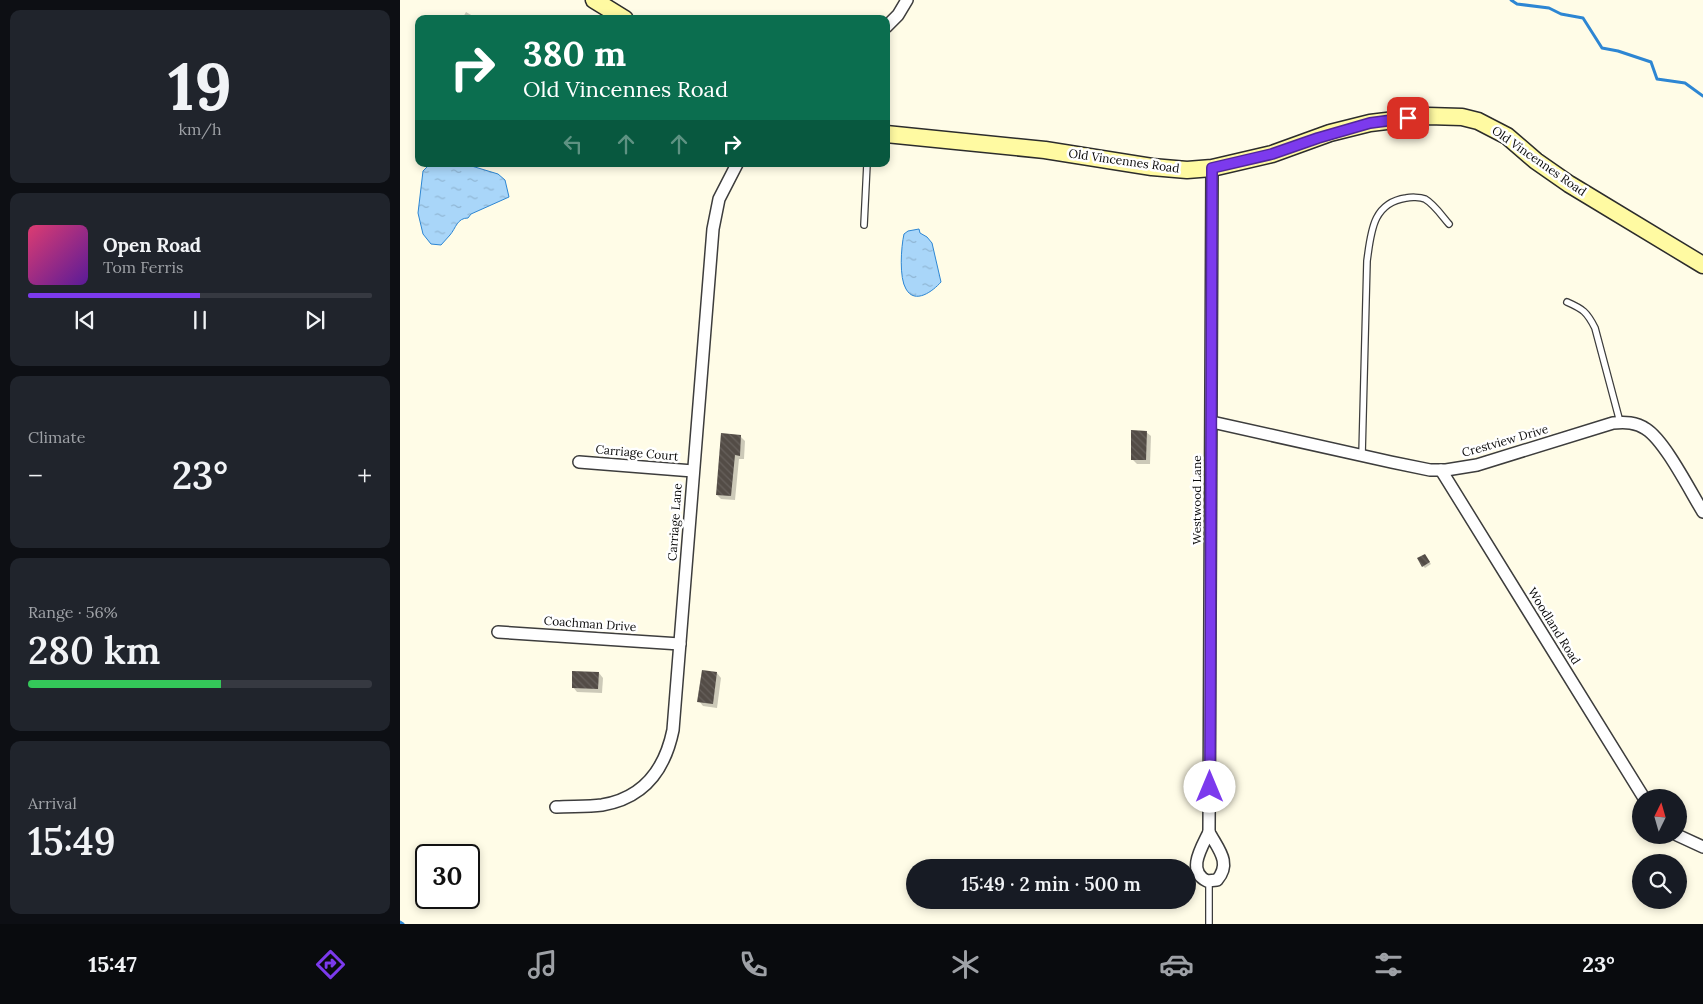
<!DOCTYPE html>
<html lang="en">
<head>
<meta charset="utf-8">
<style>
  body { margin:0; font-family:Lora,serif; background:#20242c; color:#f1f3f6; height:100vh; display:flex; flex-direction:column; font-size:19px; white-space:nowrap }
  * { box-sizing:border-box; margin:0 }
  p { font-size:16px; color:#9ea1a6 }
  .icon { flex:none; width:28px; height:28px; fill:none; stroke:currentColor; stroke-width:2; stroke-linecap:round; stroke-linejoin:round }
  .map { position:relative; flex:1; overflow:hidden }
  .drawer { display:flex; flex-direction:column; gap:10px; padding:10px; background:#0d0f14; width:400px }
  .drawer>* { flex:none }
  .top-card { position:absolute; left:15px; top:15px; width:475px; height:152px; border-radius:10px; box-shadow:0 2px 8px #0003; background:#0b6e4f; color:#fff; overflow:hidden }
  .needle { width:32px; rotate:5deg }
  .fabs { position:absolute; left:1232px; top:789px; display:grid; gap:10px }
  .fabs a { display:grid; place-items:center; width:55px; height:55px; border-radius:50%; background:#171b24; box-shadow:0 2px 8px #0003; font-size:25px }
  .speed { position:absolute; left:15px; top:844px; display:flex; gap:10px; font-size:25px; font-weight:700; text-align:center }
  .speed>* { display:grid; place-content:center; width:65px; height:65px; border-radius:50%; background:#171b24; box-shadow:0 2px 8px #0003; line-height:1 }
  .speed .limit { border:2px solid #111; border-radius:8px; background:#fff; color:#111 }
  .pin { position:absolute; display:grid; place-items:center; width:42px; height:42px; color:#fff; margin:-21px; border-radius:10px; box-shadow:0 2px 8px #0006 }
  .me { position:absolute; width:55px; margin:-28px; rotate:0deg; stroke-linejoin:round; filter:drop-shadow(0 0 4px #0008) }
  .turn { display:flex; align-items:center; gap:18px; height:105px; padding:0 25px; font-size:22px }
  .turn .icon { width:65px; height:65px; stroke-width:2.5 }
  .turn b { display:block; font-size:35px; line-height:42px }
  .lanes { display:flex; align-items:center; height:48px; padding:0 25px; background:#0003; justify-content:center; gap:25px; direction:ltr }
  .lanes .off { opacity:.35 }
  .big { font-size:38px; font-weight:600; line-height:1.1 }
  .drawer .widget { flex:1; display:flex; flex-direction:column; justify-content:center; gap:8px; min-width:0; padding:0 18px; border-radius:10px; background:#20242c }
  .drawer .dial { align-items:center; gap:0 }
  .dial b { font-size:65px; line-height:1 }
  .song { display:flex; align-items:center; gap:15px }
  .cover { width:60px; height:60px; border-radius:8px; background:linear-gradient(135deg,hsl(340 70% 55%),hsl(270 70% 35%)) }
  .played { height:5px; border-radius:2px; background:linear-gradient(90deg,#7c3aed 50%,#363941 50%) }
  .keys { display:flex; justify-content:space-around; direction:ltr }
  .heat { display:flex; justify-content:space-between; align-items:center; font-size:28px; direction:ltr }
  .charge { height:8px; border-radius:4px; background:linear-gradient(90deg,#34c759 56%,#363941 0) }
  .trip { position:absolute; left:506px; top:859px; width:290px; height:50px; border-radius:25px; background:#171b24; box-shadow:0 2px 8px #0003; font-weight:600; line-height:50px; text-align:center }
  .dock { display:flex; height:80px; justify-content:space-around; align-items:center; background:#090b0e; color:#9ea1a6 }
  .dock .icon { width:35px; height:35px }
  .dock .on { color:#7c3aed }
  .dock b { font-size:22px; color:#f1f3f6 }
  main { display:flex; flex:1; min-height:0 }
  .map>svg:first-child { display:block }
</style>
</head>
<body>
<main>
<section class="drawer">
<div class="widget dial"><b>19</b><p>km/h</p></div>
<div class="widget">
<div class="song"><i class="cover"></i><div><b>Open Road</b><p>Tom Ferris</p></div></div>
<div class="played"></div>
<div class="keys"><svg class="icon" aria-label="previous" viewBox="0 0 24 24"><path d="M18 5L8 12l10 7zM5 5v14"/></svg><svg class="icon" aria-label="pause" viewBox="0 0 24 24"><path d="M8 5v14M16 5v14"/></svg><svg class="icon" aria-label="next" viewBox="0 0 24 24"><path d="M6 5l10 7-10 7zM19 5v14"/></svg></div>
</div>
<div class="widget"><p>Climate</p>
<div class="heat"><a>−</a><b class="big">23°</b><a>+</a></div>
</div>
<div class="widget"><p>Range · 56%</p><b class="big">280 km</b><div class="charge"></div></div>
<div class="widget"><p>Arrival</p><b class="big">15:49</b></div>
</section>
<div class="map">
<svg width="1303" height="924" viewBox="0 0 1303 924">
  <defs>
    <pattern id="water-ripples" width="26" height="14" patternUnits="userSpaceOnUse" patternTransform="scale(1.25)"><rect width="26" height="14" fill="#a9d6f9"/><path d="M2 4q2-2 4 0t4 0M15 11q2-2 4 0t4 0" fill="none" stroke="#90b6d4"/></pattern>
    <pattern id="building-back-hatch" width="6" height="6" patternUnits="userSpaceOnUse" patternTransform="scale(1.25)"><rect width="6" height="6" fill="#534c46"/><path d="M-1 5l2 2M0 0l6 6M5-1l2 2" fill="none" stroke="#67615c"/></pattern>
  </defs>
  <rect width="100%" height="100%" fill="#fffce7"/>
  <g fill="url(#water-ripples)" stroke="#2d86d3">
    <path d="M30 164H65L98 174 105 180 109 197 71 214 68 218C57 218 56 228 50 235 47 238 44 242 41 245L31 244 23 234 18 213 23 171Z"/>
    <path d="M519 229 520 233 527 237 532 243 541 282C533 291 515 305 506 289 499 278 501 247 504 234L508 231Z"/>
  </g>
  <g fill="#0003">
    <path d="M66 12 78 19H62Z"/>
    <path d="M746 432 751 436 750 464H737L732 459Z"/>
    <path d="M340 436 345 441 344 459H339L335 500 321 499 317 495Z"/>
    <path d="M1025 555 1031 564 1025 568 1023 566Z"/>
    <path d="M199 673 203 678 202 693 177 692 173 687Z"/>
    <path d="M317 673 321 678 317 708 303 706 299 701Z"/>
  </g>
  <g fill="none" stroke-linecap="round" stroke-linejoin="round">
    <g stroke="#2d86d3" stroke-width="3">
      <path d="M1111 0 1117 4 1149 8 1161 14 1183 18 1202 48 1218 51 1251 62 1257 79 1285 83 1303 96"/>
      <path d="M0 922 3 924"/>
    </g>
  </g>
  <g fill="url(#building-back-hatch)">
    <path d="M731 430 747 431 746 460H731Z"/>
    <path d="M321 433 341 435 340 456 335 455 331 496 316 495Z"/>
    <path d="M1025 554 1030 562 1022 567 1017 558Z"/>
    <path d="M302 670 317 672 313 704 297 702Z"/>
    <path d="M172 671 199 672 198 689 172 688Z"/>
  </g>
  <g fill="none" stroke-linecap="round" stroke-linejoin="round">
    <defs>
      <g id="lane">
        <path d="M464 225 467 164"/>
        <path d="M1167 302C1183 309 1187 312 1195 328L1220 422"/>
        <path d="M962 455 967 261C971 233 972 203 1006 198 1011 197 1020 197 1025 199 1034 204 1042 216 1049 224"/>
        <path d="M809 924V881"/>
      </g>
      <g id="street">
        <path d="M486 27 498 15 507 0"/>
        <path d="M812 422 991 462 1030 470H1046L1077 465 1213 423C1225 422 1236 422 1246 429 1265 441 1290 491 1303 512"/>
        <path d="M179 462 293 471"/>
        <path d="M1041 470 1244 798"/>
        <path d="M98 632 280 644"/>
        <path d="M156 807C171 806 187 807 202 805 244 798 265 769 273 730L313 229 319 199 337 164"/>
        <path d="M809 832 812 168"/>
        <path d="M809 832C818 849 832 863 817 880L807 881C786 871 802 847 809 832Z"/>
        <path d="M1277 835 1303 847"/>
      </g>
      <g id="secondary">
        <path d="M194 0 225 19"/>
        <path d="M486 134 645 150 752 167 787 170 812 168 872 154 930 133 970 123 1028 116 1062 117 1078 121 1107 136 1136 161 1169 184 1303 265"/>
      </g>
    </defs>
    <use href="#lane" stroke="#3d3d3d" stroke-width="8"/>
    <use href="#street" stroke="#3d3d3d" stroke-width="14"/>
    <use href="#secondary" stroke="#2c2c2c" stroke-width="19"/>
    <use href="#lane" stroke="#fff" stroke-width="5.5"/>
    <use href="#street" stroke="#fff" stroke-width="11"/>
    <use href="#secondary" stroke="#fffaa2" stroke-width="16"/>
  </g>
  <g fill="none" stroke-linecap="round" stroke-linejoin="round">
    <defs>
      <path id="route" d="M810 787 812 168 872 154 918 138 970 123 1008 118"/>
    </defs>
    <use href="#route" stroke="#51269a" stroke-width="12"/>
    <use href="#route" stroke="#7c3aed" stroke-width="9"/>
  </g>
  <g text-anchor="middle" stroke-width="5" stroke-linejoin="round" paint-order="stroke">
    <g font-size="12" fill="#0a0a0a" stroke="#fff">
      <text transform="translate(724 161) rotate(8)" y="4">Old Vincennes Road</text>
      <text transform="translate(1139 161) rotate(35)" y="4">Old Vincennes Road</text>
      <text transform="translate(1105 441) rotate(-16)" y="4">Crestview Drive</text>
      <text transform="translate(237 453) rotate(5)" y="4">Carriage Court</text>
      <text transform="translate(797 500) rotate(-90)" y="4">Westwood Lane</text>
      <text transform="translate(275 522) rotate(-86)" y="4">Carriage Lane</text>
      <text transform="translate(190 624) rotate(4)" y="4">Coachman Drive</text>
      <text transform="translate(1154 626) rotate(58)" y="4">Woodland Road</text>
    </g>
  </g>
</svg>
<div class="fabs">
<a><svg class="needle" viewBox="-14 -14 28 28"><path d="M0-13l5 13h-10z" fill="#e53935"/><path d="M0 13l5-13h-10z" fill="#9ea1a6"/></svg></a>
<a><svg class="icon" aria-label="search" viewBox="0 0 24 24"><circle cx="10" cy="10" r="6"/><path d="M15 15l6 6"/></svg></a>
</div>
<div class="speed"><div class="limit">30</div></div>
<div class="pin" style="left:1008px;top:118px;background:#d93025"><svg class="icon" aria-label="arrive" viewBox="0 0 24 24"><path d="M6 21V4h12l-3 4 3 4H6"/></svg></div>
<svg class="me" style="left:810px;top:787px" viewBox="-20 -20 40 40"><circle r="19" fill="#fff"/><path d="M0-13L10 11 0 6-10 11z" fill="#7c3aed"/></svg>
<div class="trip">15:49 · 2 min · 500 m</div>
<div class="top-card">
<div class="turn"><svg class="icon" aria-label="right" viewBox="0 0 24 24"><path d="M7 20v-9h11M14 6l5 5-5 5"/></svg><div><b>380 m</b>Old Vincennes Road</div></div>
<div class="lanes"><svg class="icon off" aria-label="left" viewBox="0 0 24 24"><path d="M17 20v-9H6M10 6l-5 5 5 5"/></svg><svg class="icon off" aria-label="ahead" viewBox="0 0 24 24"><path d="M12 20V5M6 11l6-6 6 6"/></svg><svg class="icon off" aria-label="ahead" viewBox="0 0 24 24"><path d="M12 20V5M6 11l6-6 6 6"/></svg><svg class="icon" aria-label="right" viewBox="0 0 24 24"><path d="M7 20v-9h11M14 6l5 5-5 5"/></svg></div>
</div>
</div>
</main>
<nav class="dock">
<b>15:47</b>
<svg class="icon on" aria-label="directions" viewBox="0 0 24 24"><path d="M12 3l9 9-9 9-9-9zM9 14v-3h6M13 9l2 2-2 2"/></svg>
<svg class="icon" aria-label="music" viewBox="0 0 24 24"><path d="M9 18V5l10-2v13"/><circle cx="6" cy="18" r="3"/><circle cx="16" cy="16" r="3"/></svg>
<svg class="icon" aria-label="phone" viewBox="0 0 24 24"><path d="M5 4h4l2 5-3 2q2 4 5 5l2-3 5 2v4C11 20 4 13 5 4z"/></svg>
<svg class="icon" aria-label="climate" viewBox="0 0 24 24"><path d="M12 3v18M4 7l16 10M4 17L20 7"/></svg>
<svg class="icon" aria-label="car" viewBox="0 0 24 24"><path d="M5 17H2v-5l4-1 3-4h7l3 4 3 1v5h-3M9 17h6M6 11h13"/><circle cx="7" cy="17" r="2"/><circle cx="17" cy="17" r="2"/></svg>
<svg class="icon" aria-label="filters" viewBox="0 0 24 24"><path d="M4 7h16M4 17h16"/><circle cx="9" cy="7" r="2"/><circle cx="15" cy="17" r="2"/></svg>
<b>23°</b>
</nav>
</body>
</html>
